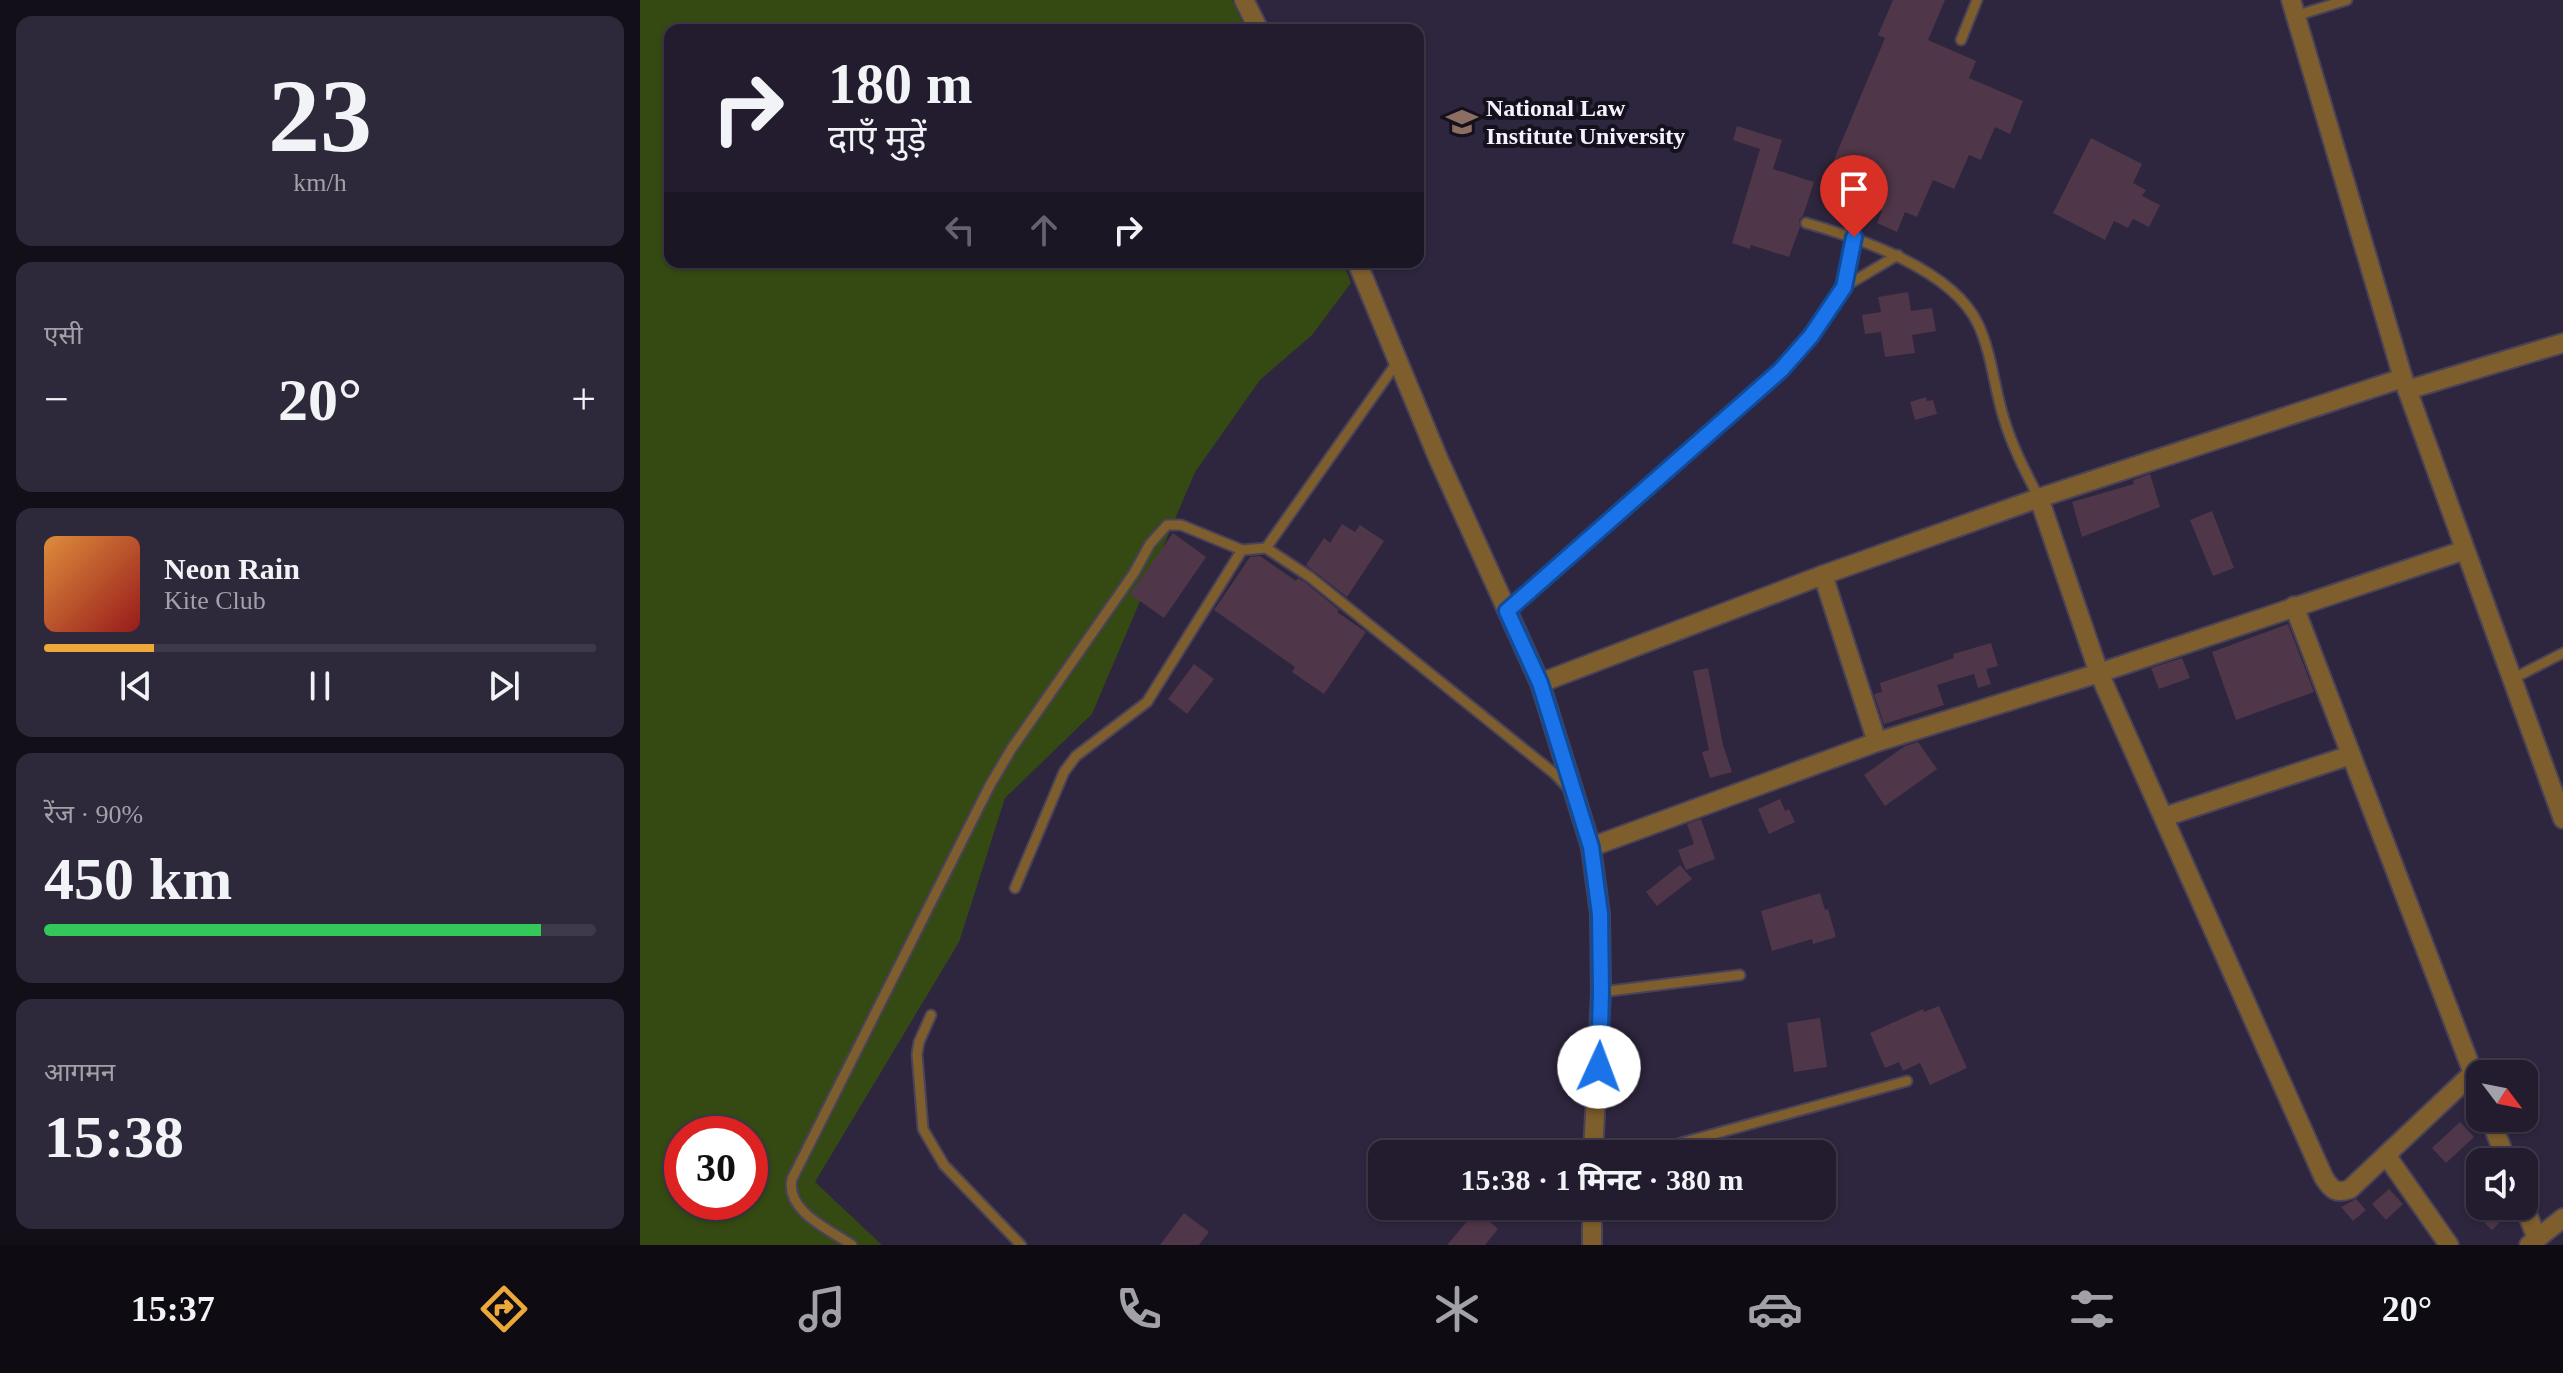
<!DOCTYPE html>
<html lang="hi">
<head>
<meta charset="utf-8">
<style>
  body { margin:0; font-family:"Times New Roman","Noto Sans Devanagari",serif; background:#2e293a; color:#f1f3f6; height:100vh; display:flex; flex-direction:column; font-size:30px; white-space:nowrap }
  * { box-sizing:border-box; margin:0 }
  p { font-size:26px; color:#a2a1aa }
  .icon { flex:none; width:44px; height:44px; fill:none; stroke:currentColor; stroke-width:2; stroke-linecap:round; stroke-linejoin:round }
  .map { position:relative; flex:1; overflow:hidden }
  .drawer { display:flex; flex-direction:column; gap:16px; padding:16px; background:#130f19; width:640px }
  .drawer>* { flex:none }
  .hud { position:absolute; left:24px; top:24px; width:760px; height:244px; border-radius:16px; box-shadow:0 2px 6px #0004,0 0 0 2px #3f3a4a; background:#221c2e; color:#f1f3f6; overflow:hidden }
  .needle { width:52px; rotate:122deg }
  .controls { position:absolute; left:1826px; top:1060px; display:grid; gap:16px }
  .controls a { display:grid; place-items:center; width:72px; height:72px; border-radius:16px; background:#221c2e; box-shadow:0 2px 6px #0004,0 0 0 2px #3f3a4a; font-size:40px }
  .speed { position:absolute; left:24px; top:1116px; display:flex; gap:16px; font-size:40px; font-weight:700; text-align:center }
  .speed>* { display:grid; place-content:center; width:104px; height:104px; border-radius:50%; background:#221c2e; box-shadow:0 2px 6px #0004,0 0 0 2px #3f3a4a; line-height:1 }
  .speed .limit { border:12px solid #d22; background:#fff; color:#111 }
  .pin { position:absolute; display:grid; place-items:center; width:68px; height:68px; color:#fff; margin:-82px -34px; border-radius:50% 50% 50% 0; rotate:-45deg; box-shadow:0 0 8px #0007 }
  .pin .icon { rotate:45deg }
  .me { position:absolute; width:88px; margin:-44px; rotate:2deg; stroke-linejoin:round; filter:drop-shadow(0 0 6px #0008) }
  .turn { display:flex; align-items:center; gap:28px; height:168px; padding:0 32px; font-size:36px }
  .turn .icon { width:104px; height:104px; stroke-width:2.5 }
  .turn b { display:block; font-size:56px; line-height:68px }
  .lanes { display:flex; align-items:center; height:76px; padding:0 32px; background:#0003; justify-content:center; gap:40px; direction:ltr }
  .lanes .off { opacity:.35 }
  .big { font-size:60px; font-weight:700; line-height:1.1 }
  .drawer .card { flex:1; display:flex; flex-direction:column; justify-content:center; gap:12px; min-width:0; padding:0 28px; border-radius:16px; background:#2e293a }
  .drawer .dial { align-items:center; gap:0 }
  .dial b { font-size:104px; line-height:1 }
  .song { display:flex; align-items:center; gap:24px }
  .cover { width:96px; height:96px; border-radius:12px; background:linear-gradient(135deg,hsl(30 70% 55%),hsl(0 70% 35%)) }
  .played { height:8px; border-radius:4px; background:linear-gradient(90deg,#eca93a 20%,#3f3a4a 20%) }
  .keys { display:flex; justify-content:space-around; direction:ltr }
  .heat { display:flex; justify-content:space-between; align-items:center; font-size:44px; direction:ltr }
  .charge { height:12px; border-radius:6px; background:linear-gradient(90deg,#34c759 90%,#3f3a4a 0) }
  .trip { position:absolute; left:728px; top:1140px; width:468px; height:80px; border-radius:16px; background:#221c2e; box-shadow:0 2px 6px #0004,0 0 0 2px #3f3a4a; font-weight:700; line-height:80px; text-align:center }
  .menu { display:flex; height:128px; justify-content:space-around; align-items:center; background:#0e0b12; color:#a2a1aa }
  .menu .icon { width:56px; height:56px }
  .menu .active { color:#eca93a }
  .menu b { font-size:36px; color:#f1f3f6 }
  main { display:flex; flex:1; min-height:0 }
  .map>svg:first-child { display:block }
</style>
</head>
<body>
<main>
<section class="drawer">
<div class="card dial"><b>23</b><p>km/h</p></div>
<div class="card"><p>एसी</p>
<div class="heat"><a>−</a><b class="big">20°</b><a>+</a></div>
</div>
<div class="card">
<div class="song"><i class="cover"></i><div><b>Neon Rain</b><p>Kite Club</p></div></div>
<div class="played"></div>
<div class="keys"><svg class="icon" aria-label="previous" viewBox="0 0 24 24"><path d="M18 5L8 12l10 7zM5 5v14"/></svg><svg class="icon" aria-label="pause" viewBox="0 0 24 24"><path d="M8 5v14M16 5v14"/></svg><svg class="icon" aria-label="next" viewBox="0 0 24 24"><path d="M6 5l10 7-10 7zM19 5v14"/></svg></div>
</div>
<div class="card"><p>रेंज · 90%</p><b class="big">450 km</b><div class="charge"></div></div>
<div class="card"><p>आगमन</p><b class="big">15:38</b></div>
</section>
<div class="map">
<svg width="1923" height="1245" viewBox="0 0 1923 1245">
  <rect width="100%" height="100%" fill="#2e263e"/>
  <path fill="#344a12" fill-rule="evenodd" d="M0 0H592L606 30H30V262H703L711 283 672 335 620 380 555 472 452 714 365 798 319 942 175 1182 242 1245H0ZM42 1134H110V1202H42Z"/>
  <g fill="#4f3648">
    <path d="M1253 0H1305L1288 40 1336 61 1329 78 1383 101 1370 134 1355 127 1341 160 1329 155 1314 189 1293 180 1277 217 1265 212 1257 232 1237 223 1242 211 1183 186 1245 38 1238 35Z"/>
    <path d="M1097 126 1142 140 1133 169 1174 182 1163 216 1159 220 1160 227 1149 257 1111 245 1110 249 1092 243 1120 149 1093 140Z"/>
    <path d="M1451 138 1502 164 1493 183 1506 190 1502 196 1520 205 1509 227 1493 219 1488 228 1474 221 1465 240 1413 213Z"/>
    <path d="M1268 292 1271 311 1292 308 1296 331 1272 335 1275 353 1245 357 1241 332 1225 334 1222 315 1241 312 1238 297Z"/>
    <path d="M1286 397 1287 401 1293 400 1297 414 1275 420 1270 402Z"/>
    <path d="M1510 474 1520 507 1442 537 1432 502 1494 484 1493 480Z"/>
    <path d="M1572 511 1594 568 1573 576 1550 520Z"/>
    <path d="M702 524 715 532 720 525 744 541 707 597 666 565 684 538 690 543Z"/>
    <path d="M533 533 566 557 524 618 490 594Z"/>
    <path d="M620 556 656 581 658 578 666 583 699 610 697 612 726 632 684 694 652 672 655 667 574 610 610 557Z"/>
    <path d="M1648 624 1674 692 1596 720 1572 652Z"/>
    <path d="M1351 643 1358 666 1346 669 1351 684 1338 688 1334 674 1297 685 1304 705 1244 724 1234 694 1242 692 1240 683 1314 658 1313 654Z"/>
    <path d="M1542 658 1550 678 1519 689 1511 668Z"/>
    <path d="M554 664 574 679 547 714 528 699Z"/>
    <path d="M1068 668 1083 745 1092 772 1070 778 1062 752 1069 750 1053 671Z"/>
    <path d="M1278 742 1297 769 1245 806 1224 775 1265 746Z"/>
    <path d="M1140 799 1145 811 1149 809 1155 822 1129 834 1118 809Z"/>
    <path d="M1061 819 1075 859 1046 870 1038 850 1054 844 1047 824Z"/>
    <path d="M1040 865 1052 879 1017 906 1006 892Z"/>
    <path d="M1180 893 1185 910 1188 909 1196 937 1173 944 1172 939 1132 951 1121 911Z"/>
    <path d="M1299 1006 1327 1068 1290 1085 1280 1063 1263 1071 1259 1062 1245 1068 1230 1033 1283 1009 1284 1012Z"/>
    <path d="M1180 1018 1187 1067 1154 1072 1147 1023Z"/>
    <path d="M1820 1122 1834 1137 1806 1163 1792 1148Z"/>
    <path d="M1749 1189 1763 1204 1746 1220 1732 1204Z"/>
    <path d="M1716 1199 1726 1210 1713 1221 1701 1207Z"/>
    <path d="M1827 1206H1872L1873 1209 1852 1230Z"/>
    <path d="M837 1210 858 1229 845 1245H807Z"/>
    <path d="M544 1213 569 1232 559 1245H520Z"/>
  </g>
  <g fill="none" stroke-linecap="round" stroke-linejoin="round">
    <defs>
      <g id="lane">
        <path d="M1655 16 1707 0"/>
        <path d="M1321 40 1337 0"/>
        <path d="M1166 223C1219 238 1313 270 1338 324 1352 354 1354 388 1364 419 1372 446 1386 473 1399 498"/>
        <path d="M1204 287 1258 255"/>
        <path d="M626 548 758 361"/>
        <path d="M867 611 1141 370 1171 336 1204 287 1214 237"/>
        <path d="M1872 679 1923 653"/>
        <path d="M375 888 424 772 436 756 507 702 602 550 626 548 670 577 915 774 928 788"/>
        <path d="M961 992 1100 975"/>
        <path d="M291 1015 279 1042 277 1054 283 1129 304 1165 381 1245"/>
        <path d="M1001 1154 1267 1081"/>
        <path d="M212 1245C190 1230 145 1211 152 1179L350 785 372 748 494 573 510 544 527 525H541L602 550"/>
      </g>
      <g id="street">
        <path d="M604 0 619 30"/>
        <path d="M1651 0 1763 378 1923 819"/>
        <path d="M717 262 798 458 900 683 951 847 960 914 961 992 953 1154"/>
        <path d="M1767 390 1923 343"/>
        <path d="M1399 498 1459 673 1684 1178C1692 1190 1696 1194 1710 1189L1833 1073"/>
        <path d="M1183 575 1237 742"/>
        <path d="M1654 606 1840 1091"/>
        <path d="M900 683 1183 575 1399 498 1763 378"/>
        <path d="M1524 817 1711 755"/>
        <path d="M951 847 1237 742 1459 673 1825 550"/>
        <path d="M1850 1118 1867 1162"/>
        <path d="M1746 1155 1809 1245"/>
        <path d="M1884 1205 1897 1239"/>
        <path d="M952 1206V1245"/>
        <path d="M1889 1245 1923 1218"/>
      </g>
    </defs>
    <use href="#lane" stroke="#4a4259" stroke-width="13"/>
    <use href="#street" stroke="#4a4259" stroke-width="22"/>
    <use href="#lane" stroke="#7d5e2c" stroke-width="9"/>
    <use href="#street" stroke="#7d5e2c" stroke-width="18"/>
  </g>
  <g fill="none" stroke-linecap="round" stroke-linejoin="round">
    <defs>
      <path id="route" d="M959 1067 961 992 960 914 951 847 900 683 867 611 1141 370 1171 336 1204 287 1214 237"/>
    </defs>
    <use href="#route" stroke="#114b97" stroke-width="20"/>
    <use href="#route" stroke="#1a73e8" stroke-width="14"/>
  </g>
  <defs>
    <symbol id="university-bare" viewBox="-9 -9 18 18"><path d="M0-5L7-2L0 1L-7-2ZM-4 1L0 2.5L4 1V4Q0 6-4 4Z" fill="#8d6e63" stroke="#15111c" stroke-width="2.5" paint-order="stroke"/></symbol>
  </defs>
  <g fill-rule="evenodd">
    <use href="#university-bare" x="800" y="100" width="44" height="44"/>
  </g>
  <g text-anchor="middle" stroke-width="8" stroke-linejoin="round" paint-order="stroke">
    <g font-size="24" font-weight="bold" fill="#f5f1fe" stroke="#15111c" text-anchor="start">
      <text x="846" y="116">National Law<tspan x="846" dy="28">Institute University</tspan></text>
    </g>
  </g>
</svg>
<div class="controls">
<a><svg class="needle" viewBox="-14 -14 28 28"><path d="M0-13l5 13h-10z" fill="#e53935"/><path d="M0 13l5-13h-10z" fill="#a2a1aa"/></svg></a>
<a><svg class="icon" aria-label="sound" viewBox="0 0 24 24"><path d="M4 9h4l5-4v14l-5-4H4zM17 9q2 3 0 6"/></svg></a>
</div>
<div class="speed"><div class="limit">30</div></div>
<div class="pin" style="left:1214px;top:237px;background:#d93025"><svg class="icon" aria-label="arrive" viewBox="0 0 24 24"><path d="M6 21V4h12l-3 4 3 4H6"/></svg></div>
<svg class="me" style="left:959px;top:1067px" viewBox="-20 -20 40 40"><circle r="19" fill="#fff"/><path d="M0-13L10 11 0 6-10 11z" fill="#1a73e8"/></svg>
<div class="trip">15:38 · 1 मिनट · 380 m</div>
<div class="hud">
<div class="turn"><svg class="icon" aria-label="right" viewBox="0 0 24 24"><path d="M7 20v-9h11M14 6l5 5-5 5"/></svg><div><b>180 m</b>दाएँ मुड़ें</div></div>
<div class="lanes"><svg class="icon off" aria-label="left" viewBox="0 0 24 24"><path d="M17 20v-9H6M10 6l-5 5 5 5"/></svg><svg class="icon off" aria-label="ahead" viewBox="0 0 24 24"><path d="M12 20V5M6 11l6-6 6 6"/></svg><svg class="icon" aria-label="right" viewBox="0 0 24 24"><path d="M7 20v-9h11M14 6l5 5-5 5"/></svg></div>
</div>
</div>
</main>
<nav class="menu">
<b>15:37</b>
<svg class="icon active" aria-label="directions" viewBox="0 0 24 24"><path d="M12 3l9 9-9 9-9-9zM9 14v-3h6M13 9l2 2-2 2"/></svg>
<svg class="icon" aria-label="music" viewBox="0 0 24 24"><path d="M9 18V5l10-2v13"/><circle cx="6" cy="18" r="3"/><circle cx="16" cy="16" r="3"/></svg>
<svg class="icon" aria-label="phone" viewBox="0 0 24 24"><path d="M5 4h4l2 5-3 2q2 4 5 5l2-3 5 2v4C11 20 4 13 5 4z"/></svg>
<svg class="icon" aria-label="climate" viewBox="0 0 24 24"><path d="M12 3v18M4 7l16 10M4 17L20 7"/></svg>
<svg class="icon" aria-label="car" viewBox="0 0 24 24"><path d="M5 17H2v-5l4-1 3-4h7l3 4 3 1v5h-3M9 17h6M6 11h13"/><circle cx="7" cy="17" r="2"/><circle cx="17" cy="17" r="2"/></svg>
<svg class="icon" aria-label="filters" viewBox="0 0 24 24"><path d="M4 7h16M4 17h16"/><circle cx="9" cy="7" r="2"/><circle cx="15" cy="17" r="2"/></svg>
<b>20°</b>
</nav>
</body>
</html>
